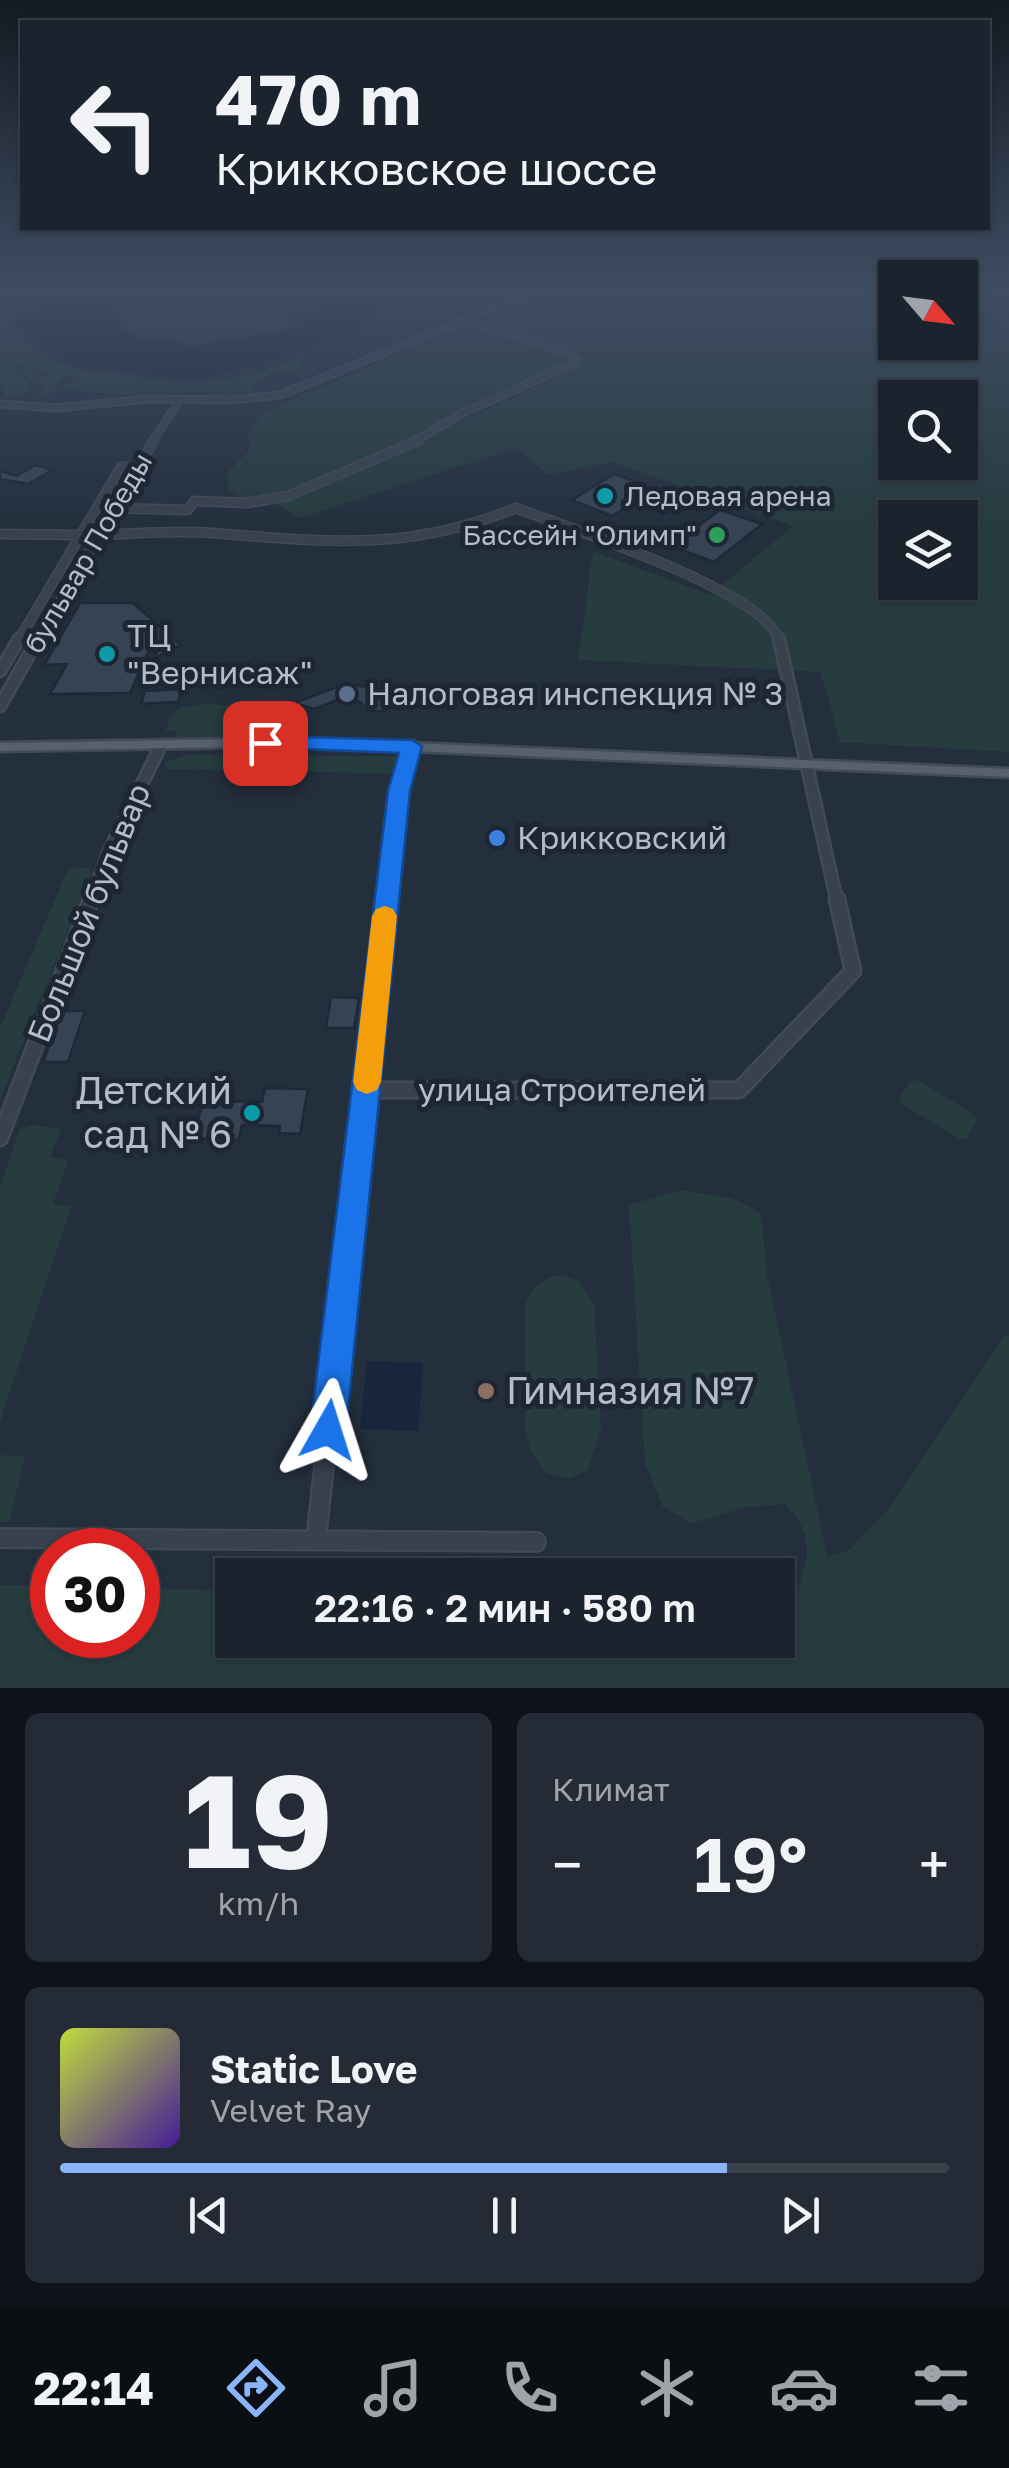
<!DOCTYPE html>
<html lang="ru">
<head>
<meta charset="utf-8">
<style>
  body { margin:0; font-family:"Golos Text",sans-serif; background:#242b36; color:#f1f3f6; height:100vh; display:flex; flex-direction:column; font-size:38px; white-space:nowrap }
  * { box-sizing:border-box; margin:0 }
  p { font-size:32px; color:#a0a4aa }
  .icon { flex:none; width:55px; height:55px; fill:none; stroke:currentColor; stroke-width:2; stroke-linecap:round; stroke-linejoin:round }
  .map { position:relative; height:1688px; overflow:hidden }
  .drawer { display:flex; flex-direction:column; gap:25px; padding:25px; background:#0f1319; flex:1 }
  .drawer>* { flex:none }
  .guide { position:absolute; left:20px; top:20px; width:970px; height:210px; border-radius:0px; box-shadow:0 2px 8px #0004,0 0 0 2px #39404a; background:#1b232e; color:#f1f3f6; overflow:hidden }
  .needle { width:65px; rotate:118deg }
  .controls { position:absolute; left:878px; top:260px; display:grid; gap:20px }
  .controls a { display:grid; place-items:center; width:100px; height:100px; border-radius:0px; background:#1b232e; box-shadow:0 2px 8px #0004,0 0 0 2px #39404a; font-size:50px }
  .speed { position:absolute; left:30px; top:1528px; display:flex; gap:20px; font-size:50px; font-weight:700; text-align:center }
  .speed>* { display:grid; place-content:center; width:130px; height:130px; border-radius:50%; background:#1b232e; box-shadow:0 2px 8px #0004,0 0 0 2px #39404a; line-height:1 }
  .speed .limit { border:15px solid #d22; background:#fff; color:#111 }
  .pin { position:absolute; display:grid; place-items:center; width:85px; height:85px; color:#fff; margin:-42px; border-radius:20px; box-shadow:0 5px 15px #0006 }
  .me { position:absolute; width:110px; margin:-55px; rotate:6deg; stroke-linejoin:round; filter:drop-shadow(0 0 8px #0008) }
  .turn { display:flex; align-items:center; gap:35px; height:210px; padding:0 30px; font-size:45px }
  .turn .icon { width:130px; height:130px; stroke-width:2.5 }
  .turn b { display:block; font-size:70px; line-height:85px }
  .big { font-size:75px; font-weight:600; line-height:1.1 }
  .drawer .widget { flex:1; display:flex; flex-direction:column; justify-content:center; gap:15px; min-width:0; padding:0 35px; border-radius:15px; background:#242b36 }
  .drawer .dial { align-items:center; gap:0 }
  .dial b { font-size:130px; line-height:1 }
  .song { display:flex; align-items:center; gap:30px }
  .cover { width:120px; height:120px; border-radius:15px; background:linear-gradient(135deg,hsl(70 70% 55%),hsl(260 70% 35%)) }
  .played { height:10px; border-radius:5px; background:linear-gradient(90deg,#8ab4f8 75%,#39404a 75%) }
  .keys { display:flex; justify-content:space-around; direction:ltr }
  .heat { display:flex; justify-content:space-between; align-items:center; font-size:55px; direction:ltr }
  .drawer .tiles { flex:1; display:grid; gap:25px; grid-template-columns:1fr 1fr }
  .widget:last-child { grid-column:span 2 }
  .trip { position:absolute; left:215px; top:1558px; width:580px; height:100px; border-radius:0px; background:#1b232e; box-shadow:0 2px 8px #0004,0 0 0 2px #39404a; font-weight:600; line-height:100px; text-align:center }
  .menu { display:flex; height:160px; justify-content:space-around; align-items:center; background:#0b0e12; color:#a0a4aa }
  .menu .icon { width:70px; height:70px }
  .menu .selected { color:#8ab4f8 }
  .menu b { font-size:45px; color:#f1f3f6 }
  .map>svg:first-child { display:block }
</style>
</head>
<body>
<div class="map">
<svg width="1009" height="1688" viewBox="0 0 1009 1688">
  <rect width="100%" height="100%" fill="#242f3e"/>
  <g fill="#263c3f" fill-rule="evenodd">
    <path d="M30 289H46L7 319 8 332 36 348 32 351 41 350 59 364 93 373 101 371 181 384 243 377 300 358 307 361 300 363 303 369 277 370 254 382 252 393 216 396 207 391 144 396 64 390 61 387 78 378 65 375C57 384 56 395 40 395L38 391 45 387 35 381 51 373 29 370 38 374 30 378 21 369 22 363H12L33 389 4 399 5 385H0V294L21 299Z"/>
    <path d="M146 289H343L284 318 293 322 281 330 188 345C166 325 141 349 119 313Z"/>
    <path d="M560 289H847L862 302 895 314V342H960V329L980 331 986 323 1009 321V752L840 742 821 672 578 660 593 551 710 595 793 526 612 462 548 475 516 448 300 518 276 504 554 379 587 354 484 321ZM895 398H960V462H895ZM895 518H960V582H895Z"/>
    <path d="M470 324 566 354 571 363 297 491 248 501 228 489 227 473 251 449 247 436 264 412Z"/>
    <path d="M203 704 246 706 263 728 262 733 254 737H175L176 731H166L169 717 181 707Z"/>
    <path d="M187 755 399 756 405 762 403 774 166 769 164 763Z"/>
    <path d="M74 867 88 868 91 873 0 1100V1028L67 871Z"/>
    <path d="M912 1080 920 1081 974 1115 977 1121 966 1139 958 1138 902 1104 899 1098Z"/>
    <path d="M33 1125 61 1129 50 1157 68 1160 53 1204 71 1206 0 1422V1187L20 1129Z"/>
    <path d="M681 1190 732 1198 761 1213 767 1275 827 1556 848 1551 888 1510 1005 1335 1009 1336V1688H0V1585L52 1586V1635H138V1588L232 1591V1640H778V1607L792 1604C807 1563 819 1539 785 1504L747 1507 692 1523 663 1507 645 1463 629 1205Z"/>
    <path d="M562 1275 579 1281 594 1304 601 1428 588 1470 568 1479 546 1473 531 1452 526 1432V1301C535 1285 543 1277 562 1275Z"/>
    <path d="M0 1455 25 1456 9 1522H0Z"/>
  </g>
  <g fill="#17263c">
    <path d="M75 289H139L115 310 122 330 142 339 175 340 169 343 195 347 293 329 304 320 288 318 357 289H422L404 303 379 311 373 315V322L352 334 330 338 283 359 194 380 76 365 50 352 13 324 48 297Z"/>
    <path d="M367 1361 423 1363 418 1431 360 1429Z"/>
  </g>
  <g fill="#364354" stroke="#1f2835" stroke-width="2.5">
    <path d="M36 465 53 470 28 484 0 479V471L16 476Z"/>
    <path d="M614 474 643 484 627 494 639 499 612 516 572 500Z"/>
    <path d="M720 510 762 524 714 562 671 546Z"/>
    <path d="M80 603H133L181 645 155 658 157 652 150 649 130 693 50 694 67 664 44 665Z"/>
    <path d="M345 684 368 687 385 704 384 711H368L360 702 341 698 315 709 294 703Z"/>
    <path d="M182 689 178 702 141 704 145 691Z"/>
    <path d="M331 997 359 998 354 1028H326Z"/>
    <path d="M62 1011H85L68 1062H43Z"/>
    <path d="M265 1088 308 1089 300 1134 279 1133 280 1126 242 1125 239 1140 193 1138 206 1091H228L225 1101 262 1102Z"/>
  </g>
  <g fill="none" stroke-linecap="round" stroke-linejoin="round">
    <defs>
      <g id="minor-far4">
        <path d="M0 404 56 408 148 399 230 400 280 395 542 289"/>
        <path d="M152 442 179 401"/>
        <path d="M413 442 463 413 575 363 576 358 570 353 466 320"/>
      </g>
      <g id="minor-far3">
        <path d="M113 508 188 510 194 501 247 503 288 496 419 440"/>
        <path d="M0 534 80 535"/>
        <path d="M98 535C136 534 175 530 213 533 325 542 409 552 516 508 566 527 768 592 779 641"/>
        <path d="M18 641 121 467H136"/>
        <path d="M37 641 154 440"/>
      </g>
      <g id="minor-far2">
        <path d="M779 639 837 902"/>
        <path d="M0 671 19 639"/>
        <path d="M0 706 38 639"/>
        <path d="M90 902 109 851 161 745"/>
        <path d="M386 902 399 791 412 746"/>
      </g>
      <g id="minor-far1">
        <path d="M366 1090H739L853 971 837 899"/>
        <path d="M0 1138 91 899"/>
        <path d="M348 1243 386 899"/>
      </g>
      <g id="minor">
        <path d="M0 1538 536 1542"/>
        <path d="M316 1540 349 1240"/>
      </g>
      <path id="major" d="M295 738 1009 769V777L295 746 0 751V743Z"/>
    </defs>
    <use href="#minor-far4" stroke="#414a57" stroke-width="9"/>
    <use href="#minor-far3" stroke="#414a57" stroke-width="11"/>
    <use href="#minor-far2" stroke="#414a57" stroke-width="15"/>
    <use href="#minor-far1" stroke="#414a57" stroke-width="19"/>
    <use href="#minor" stroke="#414a57" stroke-width="22"/>
    <use href="#major" stroke="#414a57" stroke-width="5"/>
    <use href="#minor-far4" stroke="#38414e" stroke-width="6"/>
    <use href="#minor-far3" stroke="#38414e" stroke-width="8"/>
    <use href="#minor-far2" stroke="#38414e" stroke-width="10"/>
    <use href="#minor-far1" stroke="#38414e" stroke-width="14"/>
    <use href="#minor" stroke="#38414e" stroke-width="18"/>
    <use href="#major" fill="#56606e" fill-rule="evenodd"/>
  </g>
  <linearGradient id="sky" x2="0" y2="1"><stop stop-color="#141a22"/><stop offset="0.55" stop-color="#3f4d63"/><stop offset="1" stop-color="#3f4d63" stop-opacity="0"/></linearGradient>
  <rect width="1009" height="525" fill="url(#sky)"/>
  <path fill="#1a73e8" stroke="#114b97" stroke-width="2.5" d="M265 736 412 740 422 746 410 791 346 1430 341 1442 328 1447 315 1442 310 1430 388 791 399 753 258 747 255 743 258 738Z"/>
  <path fill="#f59e0b" d="M385 906 393 909 397 916 381 1082 377 1090 367 1094 357 1090 353 1082 372 916 376 909Z"/>
  <g fill="#0f9aa8" stroke="#1d2633" stroke-width="4">
    <circle cx="605" cy="496" r="10"/>
    <circle cx="107" cy="654" r="10"/>
    <circle cx="252" cy="1113" r="10"/>
  </g>
  <circle fill="#2e9e5b" stroke="#1d2633" stroke-width="4" cx="717" cy="535" r="10"/>
  <circle fill="#5c6f8a" stroke="#1d2633" stroke-width="4" cx="347" cy="694" r="10"/>
  <circle fill="#3f7fe0" stroke="#1d2633" stroke-width="4" cx="497" cy="838" r="10"/>
  <circle fill="#8d6e63" stroke="#1d2633" stroke-width="4" cx="486" cy="1391" r="10"/>
  <g text-anchor="middle" stroke-width="10" stroke-linejoin="round" paint-order="stroke">
    <g font-size="28" fill="#b4bcc9" stroke="#1d2633" text-anchor="start">
      <text x="625" y="506">Ледовая арена</text>
      <text x="697" y="545" text-anchor="end">Бассейн "Олимп"</text>
    </g>
    <g font-size="28" fill="#b4bcc9" stroke="#1d2633">
      <text transform="translate(88 553) rotate(-60)" y="10">бульвар Победы</text>
    </g>
    <g font-size="32" fill="#b4bcc9" stroke="#1d2633" text-anchor="start">
      <text x="127" y="647">ТЦ<tspan x="127" dy="37">"Вернисаж"</tspan></text>
      <text x="367" y="705">Налоговая инспекция № 3</text>
      <text x="517" y="849">Крикковский</text>
    </g>
    <g font-size="32" fill="#b4bcc9" stroke="#1d2633">
      <text transform="translate(89 913) rotate(-68)" y="11">Большой бульвар</text>
      <text x="562" y="1101">улица Строителей</text>
    </g>
    <g font-size="38" fill="#b4bcc9" stroke="#1d2633" text-anchor="end">
      <text x="232" y="1104">Детский<tspan x="232" dy="44">сад № 6</tspan></text>
      <text x="506" y="1404" text-anchor="start">Гимназия №7</text>
    </g>
  </g>
</svg>
<div class="controls">
<a><svg class="needle" viewBox="-14 -14 28 28"><path d="M0-13l5 13h-10z" fill="#e53935"/><path d="M0 13l5-13h-10z" fill="#a0a4aa"/></svg></a>
<a><svg class="icon" aria-label="search" viewBox="0 0 24 24"><circle cx="10" cy="10" r="6"/><path d="M15 15l6 6"/></svg></a>
<a><svg class="icon" aria-label="layers" viewBox="0 0 24 24"><path d="M12 4l9 5-9 5-9-5zM3 14l9 5 9-5"/></svg></a>
</div>
<div class="speed"><div class="limit">30</div></div>
<div class="pin" style="left:265px;top:743px;background:#d93025"><svg class="icon" aria-label="arrive" viewBox="0 0 24 24"><path d="M6 21V4h12l-3 4 3 4H6"/></svg></div>
<svg class="me" style="left:328px;top:1430px" viewBox="-20 -20 40 40"><path d="M0-17L14 15 0 8-14 15z" fill="#1a73e8" stroke="#fff" stroke-width="4"/></svg>
<div class="trip">22:16 · 2 мин · 580 m</div>
<div class="guide">
<div class="turn"><svg class="icon" aria-label="left" viewBox="0 0 24 24"><path d="M17 20v-9H6M10 6l-5 5 5 5"/></svg><div><b>470 m</b>Крикковское шоссе</div></div>
</div>
</div>
<section class="drawer">
<div class="tiles">
<div class="widget dial"><b>19</b><p>km/h</p></div>
<div class="widget"><p>Климат</p>
<div class="heat"><a>−</a><b class="big">19°</b><a>+</a></div>
</div>
<div class="widget">
<div class="song"><i class="cover"></i><div><b>Static Love</b><p>Velvet Ray</p></div></div>
<div class="played"></div>
<div class="keys"><svg class="icon" aria-label="previous" viewBox="0 0 24 24"><path d="M18 5L8 12l10 7zM5 5v14"/></svg><svg class="icon" aria-label="pause" viewBox="0 0 24 24"><path d="M8 5v14M16 5v14"/></svg><svg class="icon" aria-label="next" viewBox="0 0 24 24"><path d="M6 5l10 7-10 7zM19 5v14"/></svg></div>
</div>
</div>
</section>
<nav class="menu">
<b>22:14</b>
<svg class="icon selected" aria-label="directions" viewBox="0 0 24 24"><path d="M12 3l9 9-9 9-9-9zM9 14v-3h6M13 9l2 2-2 2"/></svg>
<svg class="icon" aria-label="music" viewBox="0 0 24 24"><path d="M9 18V5l10-2v13"/><circle cx="6" cy="18" r="3"/><circle cx="16" cy="16" r="3"/></svg>
<svg class="icon" aria-label="phone" viewBox="0 0 24 24"><path d="M5 4h4l2 5-3 2q2 4 5 5l2-3 5 2v4C11 20 4 13 5 4z"/></svg>
<svg class="icon" aria-label="climate" viewBox="0 0 24 24"><path d="M12 3v18M4 7l16 10M4 17L20 7"/></svg>
<svg class="icon" aria-label="car" viewBox="0 0 24 24"><path d="M5 17H2v-5l4-1 3-4h7l3 4 3 1v5h-3M9 17h6M6 11h13"/><circle cx="7" cy="17" r="2"/><circle cx="17" cy="17" r="2"/></svg>
<svg class="icon" aria-label="filters" viewBox="0 0 24 24"><path d="M4 7h16M4 17h16"/><circle cx="9" cy="7" r="2"/><circle cx="15" cy="17" r="2"/></svg>
</nav>
</body>
</html>
